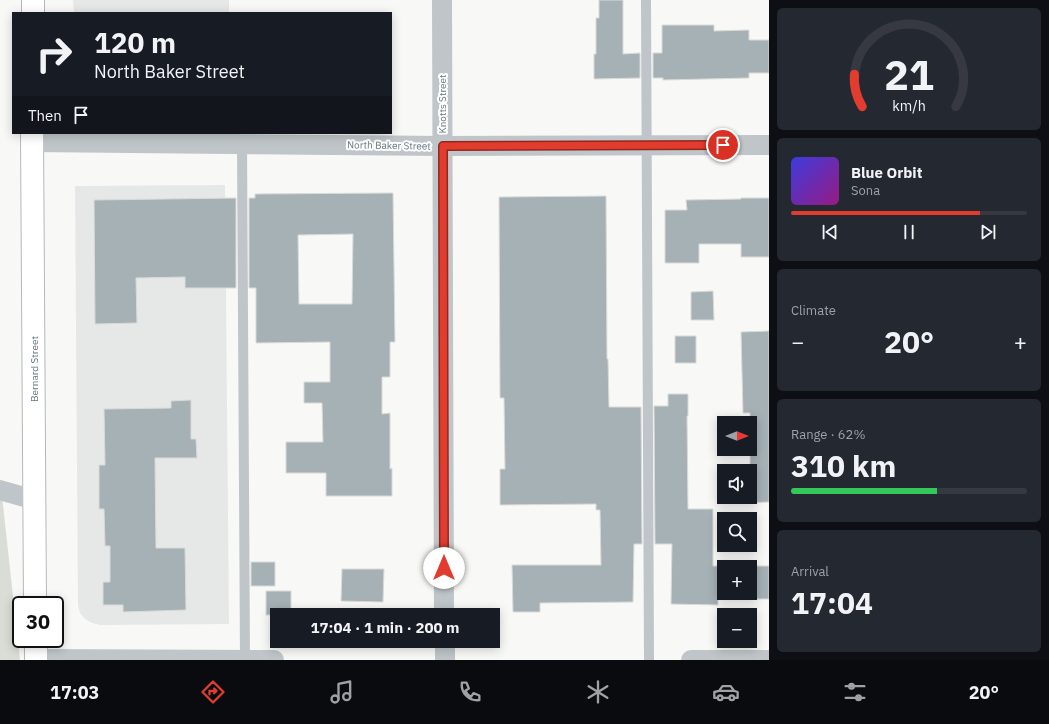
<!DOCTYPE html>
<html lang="en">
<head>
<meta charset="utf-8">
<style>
  body { margin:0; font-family:"IBM Plex Sans",sans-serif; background:#242831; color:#f1f3f6; height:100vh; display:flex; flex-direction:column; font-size:15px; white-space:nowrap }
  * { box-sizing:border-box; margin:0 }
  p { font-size:13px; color:#9ea1a6 }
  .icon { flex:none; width:22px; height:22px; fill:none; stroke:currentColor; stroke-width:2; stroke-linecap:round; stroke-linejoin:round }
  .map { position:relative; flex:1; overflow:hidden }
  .details { display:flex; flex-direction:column; gap:8px; padding:8px; background:#0d0f14; width:280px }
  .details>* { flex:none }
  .hud { position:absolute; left:12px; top:12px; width:380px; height:122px; border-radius:0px; box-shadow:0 2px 10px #0003; background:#171b24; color:#f1f3f6; overflow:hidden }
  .needle { width:26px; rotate:90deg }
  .tools { position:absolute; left:717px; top:416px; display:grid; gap:8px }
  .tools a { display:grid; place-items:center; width:40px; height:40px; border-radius:0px; background:#171b24; box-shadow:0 2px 10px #0003; font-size:20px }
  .speed { position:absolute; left:12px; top:596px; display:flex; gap:8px; font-size:20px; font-weight:700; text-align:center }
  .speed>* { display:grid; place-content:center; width:52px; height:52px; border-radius:50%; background:#171b24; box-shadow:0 2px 10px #0003; line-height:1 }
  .speed .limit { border:2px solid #111; border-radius:6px; background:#fff; color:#111 }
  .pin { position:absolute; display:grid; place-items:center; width:34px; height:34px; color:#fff; margin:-17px; border:2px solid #fff; border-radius:50%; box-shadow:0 1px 4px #0007 }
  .me { position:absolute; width:44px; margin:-22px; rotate:0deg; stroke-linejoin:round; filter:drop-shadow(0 0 3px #0008) }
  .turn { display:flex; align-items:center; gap:14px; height:84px; padding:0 16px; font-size:18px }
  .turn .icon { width:52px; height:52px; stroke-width:2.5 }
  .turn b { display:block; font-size:28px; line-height:34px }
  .then { display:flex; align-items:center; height:38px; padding:0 16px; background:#0003; gap:8px; font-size:15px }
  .big { font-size:30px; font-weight:700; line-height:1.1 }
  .details .widget { flex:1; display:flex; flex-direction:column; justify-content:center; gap:6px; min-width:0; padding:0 14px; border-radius:6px; background:#242831 }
  .details .dial { align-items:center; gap:0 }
  .dial svg { height:104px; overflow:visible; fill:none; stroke:#363941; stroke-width:7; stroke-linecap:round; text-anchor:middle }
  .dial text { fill:#f1f3f6; stroke:none }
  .song { display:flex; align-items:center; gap:12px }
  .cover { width:48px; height:48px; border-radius:6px; background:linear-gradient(135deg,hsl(240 70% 55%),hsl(310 70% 35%)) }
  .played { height:4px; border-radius:2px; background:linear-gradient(90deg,#e13c2e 80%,#363941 80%) }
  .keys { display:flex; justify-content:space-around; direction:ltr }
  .heat { display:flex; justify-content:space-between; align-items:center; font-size:22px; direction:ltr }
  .charge { height:6px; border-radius:3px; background:linear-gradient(90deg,#34c759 62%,#363941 0) }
  .trip { position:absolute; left:270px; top:608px; width:230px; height:40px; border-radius:0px; background:#171b24; box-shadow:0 2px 10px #0003; font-weight:700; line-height:40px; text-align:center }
  .menu { display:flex; height:64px; justify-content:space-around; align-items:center; background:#090b0e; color:#9ea1a6 }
  .menu .icon { width:28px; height:28px }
  .menu .selected { color:#e13c2e }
  .menu b { font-size:18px; color:#f1f3f6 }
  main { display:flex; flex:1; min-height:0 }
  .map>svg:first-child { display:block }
</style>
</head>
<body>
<main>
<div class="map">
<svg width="769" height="660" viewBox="0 0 769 660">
  <rect width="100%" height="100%" fill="#f8f8f6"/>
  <g fill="#e6e8e7">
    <path d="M73 0H229V13H74Z"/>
    <path d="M225 185 229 624 100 625 92 623 85 619 80 613 78 605 75 186Z"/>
  </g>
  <path fill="#d9ddd5" d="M0 495 2 496 20 660H0Z"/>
  <g fill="#a6b1b5" stroke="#dadad8" fill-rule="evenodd">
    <path d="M599 0H623V54L640 53V78L594 79V54H596V18H599Z"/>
    <path d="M662 25H714V31L749 30V40H769V73H749V78L663 80V78H653V53H662Z"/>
    <path d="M393 193 395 342H390V377H382V414L390 413V469L392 468V496H326V473H286V442H323L322 403H304V382H330V342L256 343V288H249V198H255V194ZM353 234 352 304H299L298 235Z"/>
    <path d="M606 196 607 359H608L609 407H641L642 544H634L633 602 540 603V612H513L512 565H601L600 510H596V504L500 505V469H505L504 398H500L499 197Z"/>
    <path d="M236 198V288H185V277L136 278 137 323 95 324 94 200Z"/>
    <path d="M741 198H769V257H741V244H699V263H665V210H687L686 200 741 199Z"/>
    <path d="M713 291 714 320H691V292Z"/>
    <path d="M769 331V502L742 503V497H750V471H742V470H750V413H743L741 332Z"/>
    <rect x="675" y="336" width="21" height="27"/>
    <path d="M668 394H688V416H687L688 509H713V566H769V599H718V605L671 604 672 544H655L654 406H668ZM724 567H750V593H724Z"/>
    <path d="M191 400V439H196L197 458H155L156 548H185L186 610 123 612V605H103V582H110V546H105L104 509H99V465H105L104 409 171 408V401Z"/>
    <rect x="251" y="562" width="24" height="24"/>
    <path d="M342 569H384L383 602 341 601Z"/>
    <rect x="266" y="591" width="25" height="24"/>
  </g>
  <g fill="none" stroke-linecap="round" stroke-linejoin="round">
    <defs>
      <g id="secondary">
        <path d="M33 13V0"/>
        <path d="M32 133 35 605"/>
        <path d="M36 639V660"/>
      </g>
    </defs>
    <use href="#secondary" stroke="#b2b9bc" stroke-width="24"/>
    <g stroke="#bfc5c8" stroke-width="10">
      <path d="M646 0 649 660"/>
      <path d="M242 144 245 660"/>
    </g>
    <g stroke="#bfc5c8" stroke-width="20">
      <path d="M442 0 444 615"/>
      <path d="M32 142 443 146 769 145"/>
      <path d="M0 490 35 500"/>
      <path d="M445 641V660"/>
      <path d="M36 659 274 660"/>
      <path d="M691 660H769"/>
    </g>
    <use href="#secondary" stroke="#fff" stroke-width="22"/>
  </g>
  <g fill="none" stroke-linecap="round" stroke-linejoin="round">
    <defs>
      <path id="route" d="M444 568 443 146 723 145"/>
    </defs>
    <use href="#route" stroke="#92271e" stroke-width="10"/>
    <use href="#route" stroke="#e13c2e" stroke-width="7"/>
  </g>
  <g text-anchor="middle" stroke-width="4" stroke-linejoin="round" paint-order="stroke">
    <g font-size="10" fill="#647880" stroke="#fff">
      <text transform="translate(442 104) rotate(-90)" y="4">Knotts Street</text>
      <text transform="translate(389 145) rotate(1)" y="4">North Baker Street</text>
      <text transform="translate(34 369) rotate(-90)" y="4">Bernard Street</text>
    </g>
  </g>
</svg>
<div class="tools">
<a><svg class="needle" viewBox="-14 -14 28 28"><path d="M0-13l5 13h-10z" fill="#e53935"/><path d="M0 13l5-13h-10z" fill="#9ea1a6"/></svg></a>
<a><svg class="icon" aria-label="sound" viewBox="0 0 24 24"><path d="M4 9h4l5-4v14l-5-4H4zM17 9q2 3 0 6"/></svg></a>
<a><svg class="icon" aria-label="search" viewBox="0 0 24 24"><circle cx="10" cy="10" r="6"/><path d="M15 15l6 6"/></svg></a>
<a>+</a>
<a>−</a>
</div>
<div class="speed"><div class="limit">30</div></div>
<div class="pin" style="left:723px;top:145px;background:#d93025"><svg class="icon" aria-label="arrive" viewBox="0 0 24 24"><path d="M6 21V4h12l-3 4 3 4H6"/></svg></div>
<svg class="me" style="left:444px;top:568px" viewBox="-20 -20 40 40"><circle r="19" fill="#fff"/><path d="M0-13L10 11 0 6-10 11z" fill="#e13c2e"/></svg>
<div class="trip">17:04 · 1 min · 200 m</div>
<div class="hud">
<div class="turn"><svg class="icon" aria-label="right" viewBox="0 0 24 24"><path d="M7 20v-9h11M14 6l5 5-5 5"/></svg><div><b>120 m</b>North Baker Street</div></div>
<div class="then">Then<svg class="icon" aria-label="arrive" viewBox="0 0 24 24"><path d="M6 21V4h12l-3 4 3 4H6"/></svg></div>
</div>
</div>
<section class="details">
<div class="widget dial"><svg viewBox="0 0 100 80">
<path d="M14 69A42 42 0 1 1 86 69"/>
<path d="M14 69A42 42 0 0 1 8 44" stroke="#e13c2e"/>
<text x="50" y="56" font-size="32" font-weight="700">21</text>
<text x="50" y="72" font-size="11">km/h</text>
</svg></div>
<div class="widget">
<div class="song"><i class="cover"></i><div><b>Blue Orbit</b><p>Sona</p></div></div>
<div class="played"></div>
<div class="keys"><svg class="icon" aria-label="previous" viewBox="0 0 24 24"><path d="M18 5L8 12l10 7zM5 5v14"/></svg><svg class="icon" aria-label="pause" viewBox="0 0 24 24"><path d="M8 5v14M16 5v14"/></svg><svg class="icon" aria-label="next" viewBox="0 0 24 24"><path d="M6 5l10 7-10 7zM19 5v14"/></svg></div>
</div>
<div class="widget"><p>Climate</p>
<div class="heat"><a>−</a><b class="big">20°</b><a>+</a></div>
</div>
<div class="widget"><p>Range · 62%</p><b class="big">310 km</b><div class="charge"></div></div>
<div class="widget"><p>Arrival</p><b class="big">17:04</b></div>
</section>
</main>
<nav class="menu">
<b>17:03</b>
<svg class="icon selected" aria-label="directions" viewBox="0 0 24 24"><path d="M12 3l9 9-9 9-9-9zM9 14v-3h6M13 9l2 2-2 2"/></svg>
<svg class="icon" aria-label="music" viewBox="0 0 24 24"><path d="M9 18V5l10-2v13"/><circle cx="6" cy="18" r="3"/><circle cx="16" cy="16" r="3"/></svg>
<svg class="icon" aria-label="phone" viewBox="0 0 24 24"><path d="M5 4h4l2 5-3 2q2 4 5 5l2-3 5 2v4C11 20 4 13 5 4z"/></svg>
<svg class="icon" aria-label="climate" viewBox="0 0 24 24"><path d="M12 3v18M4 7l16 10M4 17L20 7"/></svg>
<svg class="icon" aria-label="car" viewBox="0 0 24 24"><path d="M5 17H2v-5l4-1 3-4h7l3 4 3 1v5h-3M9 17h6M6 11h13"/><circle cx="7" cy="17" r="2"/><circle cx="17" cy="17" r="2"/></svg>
<svg class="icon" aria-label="filters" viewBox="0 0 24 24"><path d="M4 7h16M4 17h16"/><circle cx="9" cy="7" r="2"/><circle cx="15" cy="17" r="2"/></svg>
<b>20°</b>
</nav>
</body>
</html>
